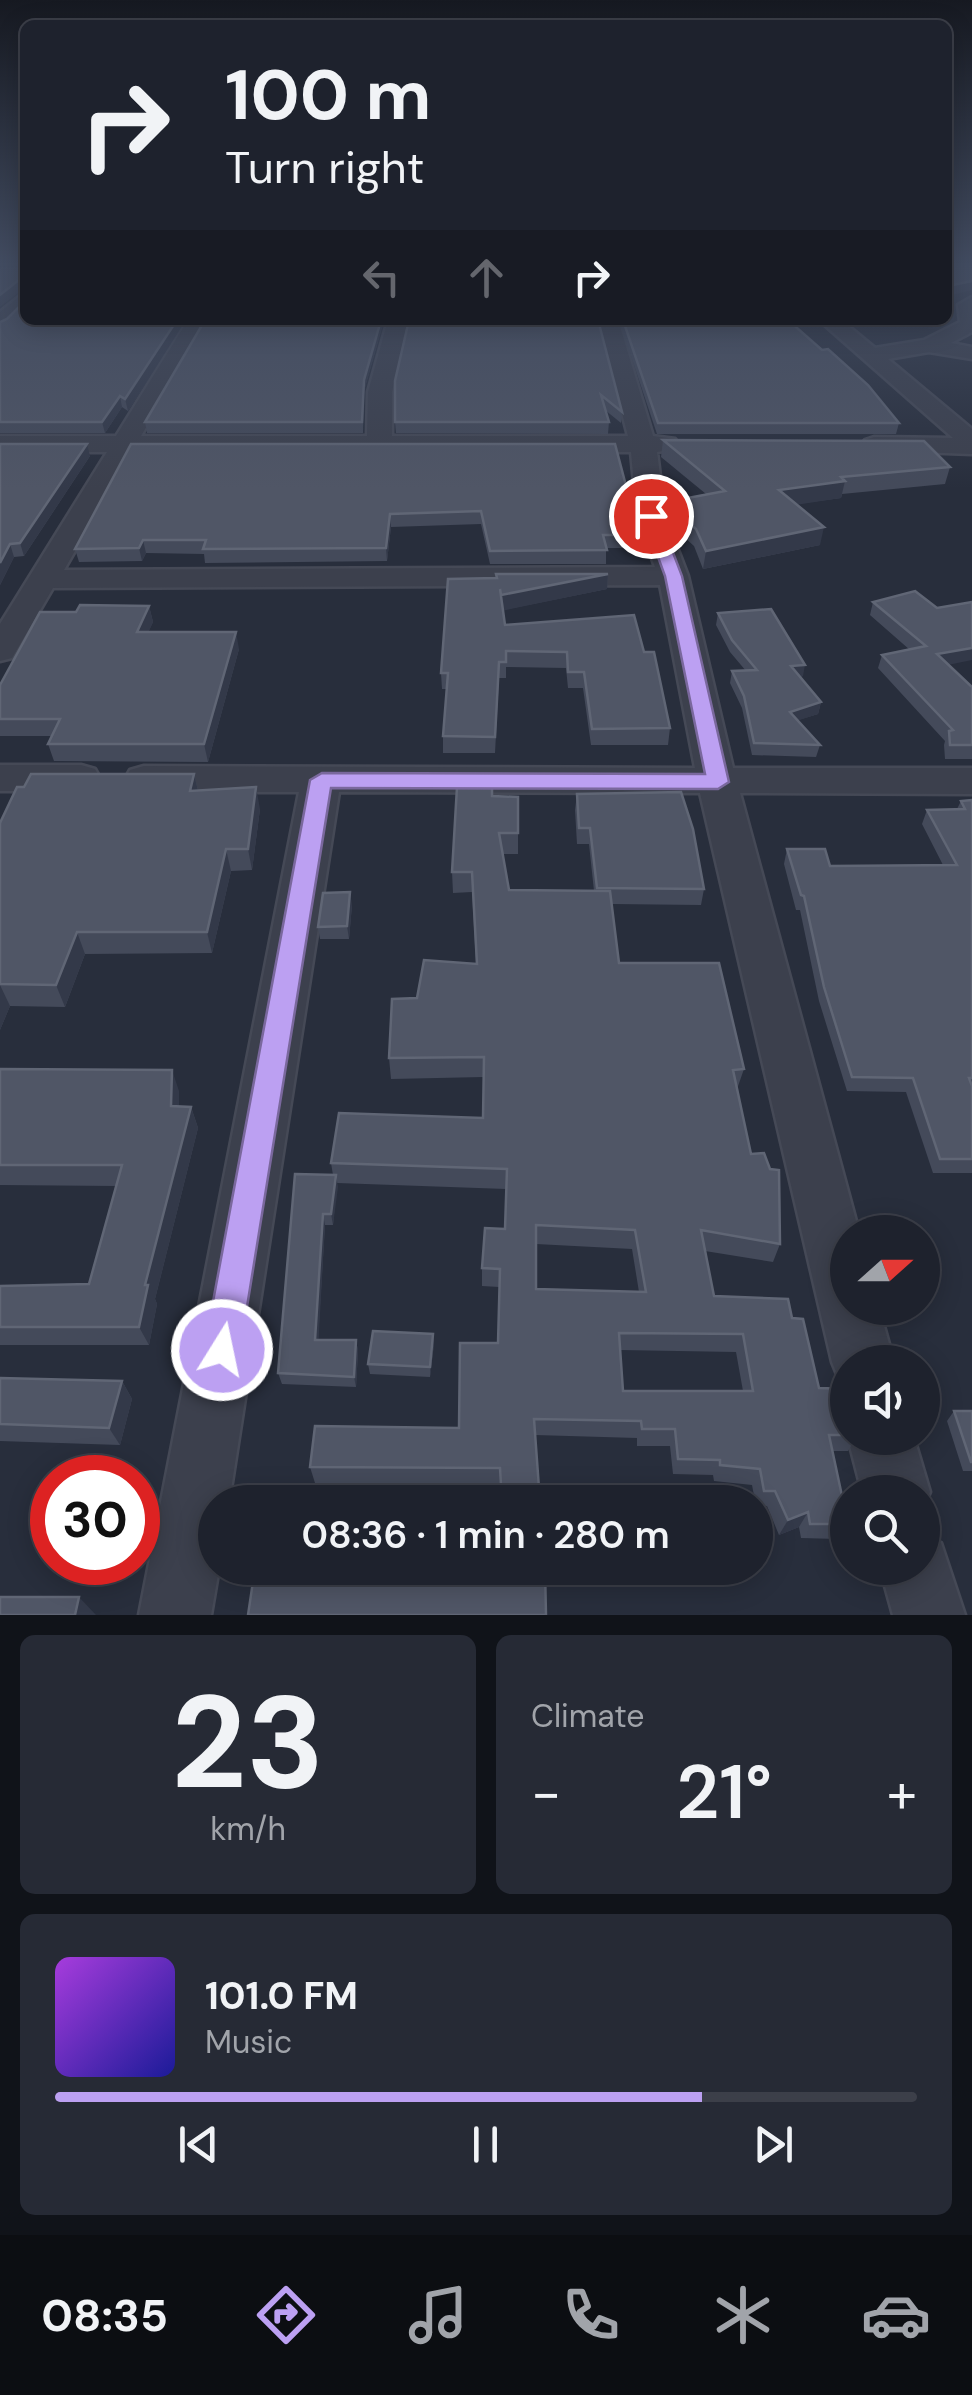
<!DOCTYPE html>
<html lang="en">
<head>
<meta charset="utf-8">
<style>
  body { margin:0; font-family:"DM Sans",sans-serif; background:#262a35; color:#f1f3f6; height:100vh; display:flex; flex-direction:column; font-size:38px; white-space:nowrap }
  * { box-sizing:border-box; margin:0 }
  p { font-size:32px; color:#a1a4aa }
  .icon { flex:none; width:55px; height:55px; fill:none; stroke:currentColor; stroke-width:2; stroke-linecap:round; stroke-linejoin:round }
  .map { position:relative; height:1615px; overflow:hidden }
  .drawer { display:flex; flex-direction:column; gap:20px; padding:20px; background:#101319; flex:1 }
  .drawer>* { flex:none }
  .hud { position:absolute; left:20px; top:20px; width:932px; height:305px; border-radius:15px; box-shadow:0 5px 25px #0003,0 0 0 2px #3c3f49; background:#1e222d; color:#f1f3f6; overflow:hidden }
  .needle { width:65px; rotate:69deg }
  .controls { position:absolute; left:830px; top:1215px; display:grid; gap:20px }
  .controls a { display:grid; place-items:center; width:110px; height:110px; border-radius:50%; background:#1e222d; box-shadow:0 5px 25px #0003,0 0 0 2px #3c3f49; font-size:50px }
  .speed { position:absolute; left:30px; top:1455px; display:flex; gap:20px; font-size:50px; font-weight:700; text-align:center }
  .speed>* { display:grid; place-content:center; width:130px; height:130px; border-radius:50%; background:#1e222d; box-shadow:0 5px 25px #0003,0 0 0 2px #3c3f49; line-height:1 }
  .speed .limit { border:15px solid #d22; background:#fff; color:#111 }
  .pin { position:absolute; display:grid; place-items:center; width:85px; height:85px; color:#fff; margin:-42px; border:5px solid #fff; border-radius:50%; box-shadow:0 2px 10px #0007 }
  .me { position:absolute; width:110px; margin:-55px; rotate:10deg; stroke-linejoin:round; filter:drop-shadow(0 0 8px #0008) }
  .turn { display:flex; align-items:center; gap:35px; height:210px; padding:0 40px; font-size:45px }
  .turn .icon { width:130px; height:130px; stroke-width:2.5 }
  .turn b { display:block; font-size:70px; line-height:85px }
  .lanes { display:flex; align-items:center; height:95px; padding:0 40px; background:#0003; justify-content:center; gap:50px; direction:ltr }
  .lanes .off { opacity:.35 }
  .big { font-size:75px; font-weight:600; line-height:1.1 }
  .drawer .tile { flex:1; display:flex; flex-direction:column; justify-content:center; gap:15px; min-width:0; padding:0 35px; border-radius:15px; background:#262a35 }
  .drawer .dial { align-items:center; gap:0 }
  .dial b { font-size:130px; line-height:1 }
  .song { display:flex; align-items:center; gap:30px }
  .cover { width:120px; height:120px; border-radius:15px; background:linear-gradient(135deg,hsl(280 70% 55%),hsl(240 70% 35%)) }
  .played { height:10px; border-radius:5px; background:linear-gradient(90deg,#bca0f2 75%,#3c3f49 75%) }
  .keys { display:flex; justify-content:space-around; direction:ltr }
  .heat { display:flex; justify-content:space-between; align-items:center; font-size:55px; direction:ltr }
  .drawer .tiles { flex:1; display:grid; gap:20px; grid-template-columns:1fr 1fr }
  .tile:last-child { grid-column:span 2 }
  .trip { position:absolute; left:198px; top:1485px; width:575px; height:100px; border-radius:50px; background:#1e222d; box-shadow:0 5px 25px #0003,0 0 0 2px #3c3f49; font-weight:600; line-height:100px; text-align:center }
  .dock { display:flex; height:160px; justify-content:space-around; align-items:center; background:#0c0e12; color:#a1a4aa }
  .dock .icon { width:70px; height:70px }
  .dock .on { color:#bca0f2 }
  .dock b { font-size:45px; color:#f1f3f6 }
  .map>svg:first-child { display:block }
</style>
</head>
<body>
<div class="map">
<svg width="972" height="1615" viewBox="0 0 972 1615">
  <rect width="100%" height="100%" fill="#282e3c"/>
  <g fill="none" stroke-linecap="round" stroke-linejoin="round">
    <defs>
      <g id="minor">
        <path d="M25 292V309L7 327 0 329V312Z"/>
        <path d="M972 297V332L951 343 972 347V359L929 352 888 359 972 429V454L865 450 861 445 865 440 874 437 953 438 819 320H841L875 348 924 340 960 322 958 305Z"/>
        <path d="M188 320H208L141 436H367L368 392 388 320H408L392 392V436H628L598 320H618L653 436 675 439 679 444 675 449 657 452 665 516 688 576 733 768H972V794L740 793 859 1232H848V1308H879L894 1362H848V1387L841 1384 832 1362 700 793 339 792 229 1502H215V1568H219L211 1615H139L299 792H144L130 788 125 779 130 770 144 766 695 768 660 585 53 588 12 658 0 661V624L107 452H0V436H116ZM132 452H631L637 516 655 567 64 570Z"/>
        <path d="M0 765H81L95 769 100 778 95 787 81 791H0Z"/>
        <path d="M848 1438H914L930 1492 922 1510V1492H862Z"/>
        <path d="M922 1535 941 1543 965 1615H893L880 1568H922Z"/>
      </g>
    </defs>
    <use href="#minor" stroke="#454956" stroke-width="5"/>
    <use href="#minor" fill="#3c404d" fill-rule="evenodd"/>
  </g>
  <g fill="#444a5a" fill-rule="evenodd">
    <path d="M7 319 186 320 128 411 122 407 105 433H0V322Z"/>
    <path d="M205 320H384L364 391 363 433H147L145 422Z"/>
    <path d="M598 320 622 412 621 423 605 410 609 422 608 434 396 433 395 422Z"/>
    <path d="M619 320H788L899 423 896 434H657Z"/>
    <path d="M663 440 950 467 945 484 842 494 841 498 796 504 820 545 703 569 694 546 673 527 670 518 672 501 706 494 661 457Z"/>
    <path d="M0 444 90 456 24 556 14 557 0 585Z"/>
    <path d="M131 444 634 516 633 529H626L628 535 627 548H606V564H490L481 524 391 527 387 561 205 563 204 554 146 553 142 561 79 562 75 549Z"/>
    <path d="M496 574H608L607 589 503 610 505 625 644 652 670 728 668 745H591L583 688H568L566 668 506 667V678H499L495 753H443V736L447 689H442L441 673 496 578Z"/>
    <path d="M873 602 949 665 972 687V759H945L944 745 945 741 878 668 882 655 910 650 870 615Z"/>
    <path d="M149 606 153 622 148 632 239 649 208 762 54 761 48 744 52 736H0V685L76 612Z"/>
    <path d="M718 613 803 676 800 677 821 702 818 714 798 720 820 745 816 757 752 755 742 708 730 683 732 671H746L730 652 716 625Z"/>
    <path d="M194 774 198 790 260 809 252 870 231 871 212 953 85 954 65 1007 10 1006 0 1030V823Z"/>
    <path d="M577 794 704 889 701 905 612 904 619 963 744 1069 737 1089 751 1154 780 1244 773 1262 705 1251 714 1296 792 1318 819 1388 848 1389V1438H856L848 1451H832L848 1525 837 1539 801 1538 799 1527 779 1535 767 1506H756L752 1485 714 1481 713 1475 673 1474 670 1446H637V1438L535 1435 540 1502H501L499 1483H315L310 1467 459 1428 498 1343 499 1287 482 1286V1268L505 1229 506 1189 337 1183 333 1225H325L318 1340H356L358 1351 356 1387 282 1384 278 1373 333 1175 331 1163 483 1118 484 1077 391 1079 389 1058 417 998 476 964 472 892 453 893 452 872 492 796 518 833V854H502L509 890 594 891 589 844H577L575 810ZM536 1244 632 1249 639 1292 536 1289ZM620 1350 736 1352 743 1391H623Z"/>
    <path d="M972 800V1173H933L906 1092 847 1091 819 1001 800 910H796L784 864 787 849 830 866 943 865 922 824 927 810 957 809 961 801Z"/>
    <path d="M352 905 349 939H320L318 927Z"/>
    <path d="M0 1069 179 1091V1106L191 1107 198 1128 155 1299 157 1304 149 1345H0V1286L89 1284 116 1186 0 1185Z"/>
    <path d="M433 1334 434 1344 430 1377 370 1374 368 1364Z"/>
    <path d="M0 1378 122 1381 132 1399 120 1445 0 1441Z"/>
    <path d="M954 1411H972V1471H963L947 1421Z"/>
  </g>
  <g fill="#333949">
    <path d="M20 279 23 289 0 307V295Z"/>
    <path d="M972 281V290L948 296V286Z"/>
    <path d="M177 320H186L128 411 125 399Z"/>
    <path d="M381 320H384L364 391 363 433 364 380Z"/>
    <path d="M120 396 122 407 105 433 102 422Z"/>
    <path d="M87 444 90 456 24 556 20 543Z"/>
    <path d="M845 481 841 498 776 508 779 490Z"/>
    <path d="M390 514 391 527 387 561 386 548Z"/>
    <path d="M824 527 820 545 703 569 706 551Z"/>
    <path d="M143 540 146 553 142 561 139 548Z"/>
    <path d="M10 544 14 557 0 585V563Z"/>
    <path d="M608 574 607 589 501 611V595Z"/>
    <path d="M149 606 153 622 141 649 137 632Z"/>
    <path d="M236 632 239 649 208 762 204 744Z"/>
    <path d="M972 648V660L933 668 937 654Z"/>
    <path d="M805 665 803 676 789 678 791 666Z"/>
    <path d="M821 702 818 714 787 724 790 712Z"/>
    <path d="M194 774 199 795 190 791Z"/>
    <path d="M256 787 260 809 252 870 248 849Z"/>
    <path d="M226 849 231 871 212 953 207 932Z"/>
    <path d="M350 892 352 905 349 939 347 926Z"/>
    <path d="M77 932 85 954 65 1007 56 985Z"/>
    <path d="M0 985 10 1006 0 1030Z"/>
    <path d="M172 1070 179 1091V1127L171 1106Z"/>
    <path d="M191 1107 198 1128 155 1299 157 1304 149 1345 139 1327 145 1285Z"/>
    <path d="M336 1175 338 1187 333 1225 331 1214Z"/>
    <path d="M323 1214 325 1225 318 1350 315 1340Z"/>
    <path d="M433 1334 434 1344 430 1377V1367Z"/>
    <path d="M356 1340 358 1351 356 1387 354 1377Z"/>
    <path d="M122 1381 132 1399 120 1445 109 1428Z"/>
    <path d="M808 1512 799 1527 779 1535 788 1520Z"/>
    <path d="M79 1597 96 1615H75Z"/>
  </g>
  <g fill="#505666" stroke="#606675" stroke-width="2.5" fill-rule="evenodd">
    <path d="M948 263H972V281L948 286Z"/>
    <path d="M0 268H25V282L20 279 0 295Z"/>
    <path d="M25 301V320H177L125 399 120 396 102 422H0V322L7 319Z"/>
    <path d="M205 320H381L364 380 362 422H145Z"/>
    <path d="M409 320H598L622 412 601 395 609 422H395V381Z"/>
    <path d="M623 320H788L822 350 828 349 868 385 899 423H658Z"/>
    <path d="M663 440 924 441 950 467 841 477 845 481 779 490 824 527 706 551 696 529 675 510 672 501 725 491Z"/>
    <path d="M0 444H87L20 543 10 544 0 563Z"/>
    <path d="M131 444H615L634 516 619 517 628 535H603L607 550 490 551 481 511 390 514 386 548 203 549 206 540H143L139 548 75 549Z"/>
    <path d="M496 574H608L501 595 500 589 505 625 634 615 644 652H654L670 728 592 729 584 672H568L567 652 506 651V662H499L495 737 443 736 448 673H441L448 579 497 578Z"/>
    <path d="M915 591 937 608 972 602V648L937 654 972 687V745H950L949 731 953 730 882 655 926 646 873 602Z"/>
    <path d="M80 605 149 606 137 632H236L204 744H48L60 719H0V685L40 612H76Z"/>
    <path d="M771 609 805 665 791 666 821 702 790 712 820 745 754 743 744 696 732 671 757 670 732 640 718 613Z"/>
    <path d="M31 774H194L190 791 256 787 248 849H226L207 932H77L56 985 0 984V823L17 787H24Z"/>
    <path d="M457 787H492V796L518 797V833H499L509 890 610 891 619 963H719L744 1069 733 1070 751 1154 764 1153 770 1169 779 1170 780 1244 701 1230 714 1296 788 1299 792 1318 803 1319 819 1388 848 1389V1435H829L848 1524H810L808 1512 788 1520 775 1491H764L760 1469 720 1465V1460L678 1459 675 1429H642L641 1421 534 1419 540 1502H502L500 1468 310 1467 315 1426 459 1428 460 1343H498L500 1269 482 1268 485 1228 505 1229 507 1169 331 1163 339 1113 483 1118 484 1057 389 1058 392 999 417 998 424 960 477 964 472 872H452ZM536 1225 635 1230 646 1292 536 1289ZM619 1333 743 1334 753 1391H623Z"/>
    <path d="M681 792 693 829 704 889 597 888 590 828H579L577 794Z"/>
    <path d="M972 800V1078H969L972 1086V1159H940L913 1078 852 1077 824 987 804 896 801 895 787 849H825L830 866 957 865 927 810 965 809 961 801Z"/>
    <path d="M350 892 347 926 318 927 323 893Z"/>
    <path d="M0 1069 172 1070 171 1106 191 1107 145 1285H148L139 1327H0V1286L89 1284 122 1165H0Z"/>
    <path d="M295 1174 336 1175 331 1214H323L315 1340H356L354 1377 278 1373Z"/>
    <path d="M373 1331 433 1334 430 1367 368 1364Z"/>
    <path d="M0 1378 122 1381 109 1428 0 1424Z"/>
    <path d="M954 1411H972V1462H971Z"/>
    <path d="M255 1568H545L546 1615H248Z"/>
    <path d="M0 1597H79L75 1615H0Z"/>
  </g>
  <linearGradient id="sky" x2="0" y2="1"><stop stop-color="#161921"/><stop offset="0.54" stop-color="#424c61"/><stop offset="1" stop-color="#424c61" stop-opacity="0"/></linearGradient>
  <rect width="972" height="489" fill="url(#sky)"/>
  <path fill="#bca0f2" stroke="#7a689d" stroke-width="2.5" d="M651 511 659 516 682 576 729 782 718 789 331 788 240 1350 234 1362 222 1367 210 1362 204 1350 310 780 322 773 705 774 665 576 643 516Z"/>
</svg>
<div class="controls">
<a><svg class="needle" viewBox="-14 -14 28 28"><path d="M0-13l5 13h-10z" fill="#e53935"/><path d="M0 13l5-13h-10z" fill="#a1a4aa"/></svg></a>
<a><svg class="icon" aria-label="sound" viewBox="0 0 24 24"><path d="M4 9h4l5-4v14l-5-4H4zM17 9q2 3 0 6"/></svg></a>
<a><svg class="icon" aria-label="search" viewBox="0 0 24 24"><circle cx="10" cy="10" r="6"/><path d="M15 15l6 6"/></svg></a>
</div>
<div class="speed"><div class="limit">30</div></div>
<div class="pin" style="left:651px;top:516px;background:#d93025"><svg class="icon" aria-label="arrive" viewBox="0 0 24 24"><path d="M6 21V4h12l-3 4 3 4H6"/></svg></div>
<svg class="me" style="left:222px;top:1350px" viewBox="-20 -20 40 40"><circle r="17" fill="#bca0f2" stroke="#fff" stroke-width="3"/><path d="M0-11L8 9 0 5-8 9z" fill="#fff"/></svg>
<div class="trip">08:36 · 1 min · 280 m</div>
<div class="hud">
<div class="turn"><svg class="icon" aria-label="right" viewBox="0 0 24 24"><path d="M7 20v-9h11M14 6l5 5-5 5"/></svg><div><b>100 m</b>Turn right</div></div>
<div class="lanes"><svg class="icon off" aria-label="left" viewBox="0 0 24 24"><path d="M17 20v-9H6M10 6l-5 5 5 5"/></svg><svg class="icon off" aria-label="ahead" viewBox="0 0 24 24"><path d="M12 20V5M6 11l6-6 6 6"/></svg><svg class="icon" aria-label="right" viewBox="0 0 24 24"><path d="M7 20v-9h11M14 6l5 5-5 5"/></svg></div>
</div>
</div>
<section class="drawer">
<div class="tiles">
<div class="tile dial"><b>23</b><p>km/h</p></div>
<div class="tile"><p>Climate</p>
<div class="heat"><a>−</a><b class="big">21°</b><a>+</a></div>
</div>
<div class="tile">
<div class="song"><i class="cover"></i><div><b>101.0 FM</b><p>Music</p></div></div>
<div class="played"></div>
<div class="keys"><svg class="icon" aria-label="previous" viewBox="0 0 24 24"><path d="M18 5L8 12l10 7zM5 5v14"/></svg><svg class="icon" aria-label="pause" viewBox="0 0 24 24"><path d="M8 5v14M16 5v14"/></svg><svg class="icon" aria-label="next" viewBox="0 0 24 24"><path d="M6 5l10 7-10 7zM19 5v14"/></svg></div>
</div>
</div>
</section>
<nav class="dock">
<b>08:35</b>
<svg class="icon on" aria-label="directions" viewBox="0 0 24 24"><path d="M12 3l9 9-9 9-9-9zM9 14v-3h6M13 9l2 2-2 2"/></svg>
<svg class="icon" aria-label="music" viewBox="0 0 24 24"><path d="M9 18V5l10-2v13"/><circle cx="6" cy="18" r="3"/><circle cx="16" cy="16" r="3"/></svg>
<svg class="icon" aria-label="phone" viewBox="0 0 24 24"><path d="M5 4h4l2 5-3 2q2 4 5 5l2-3 5 2v4C11 20 4 13 5 4z"/></svg>
<svg class="icon" aria-label="climate" viewBox="0 0 24 24"><path d="M12 3v18M4 7l16 10M4 17L20 7"/></svg>
<svg class="icon" aria-label="car" viewBox="0 0 24 24"><path d="M5 17H2v-5l4-1 3-4h7l3 4 3 1v5h-3M9 17h6M6 11h13"/><circle cx="7" cy="17" r="2"/><circle cx="17" cy="17" r="2"/></svg>
</nav>
</body>
</html>
